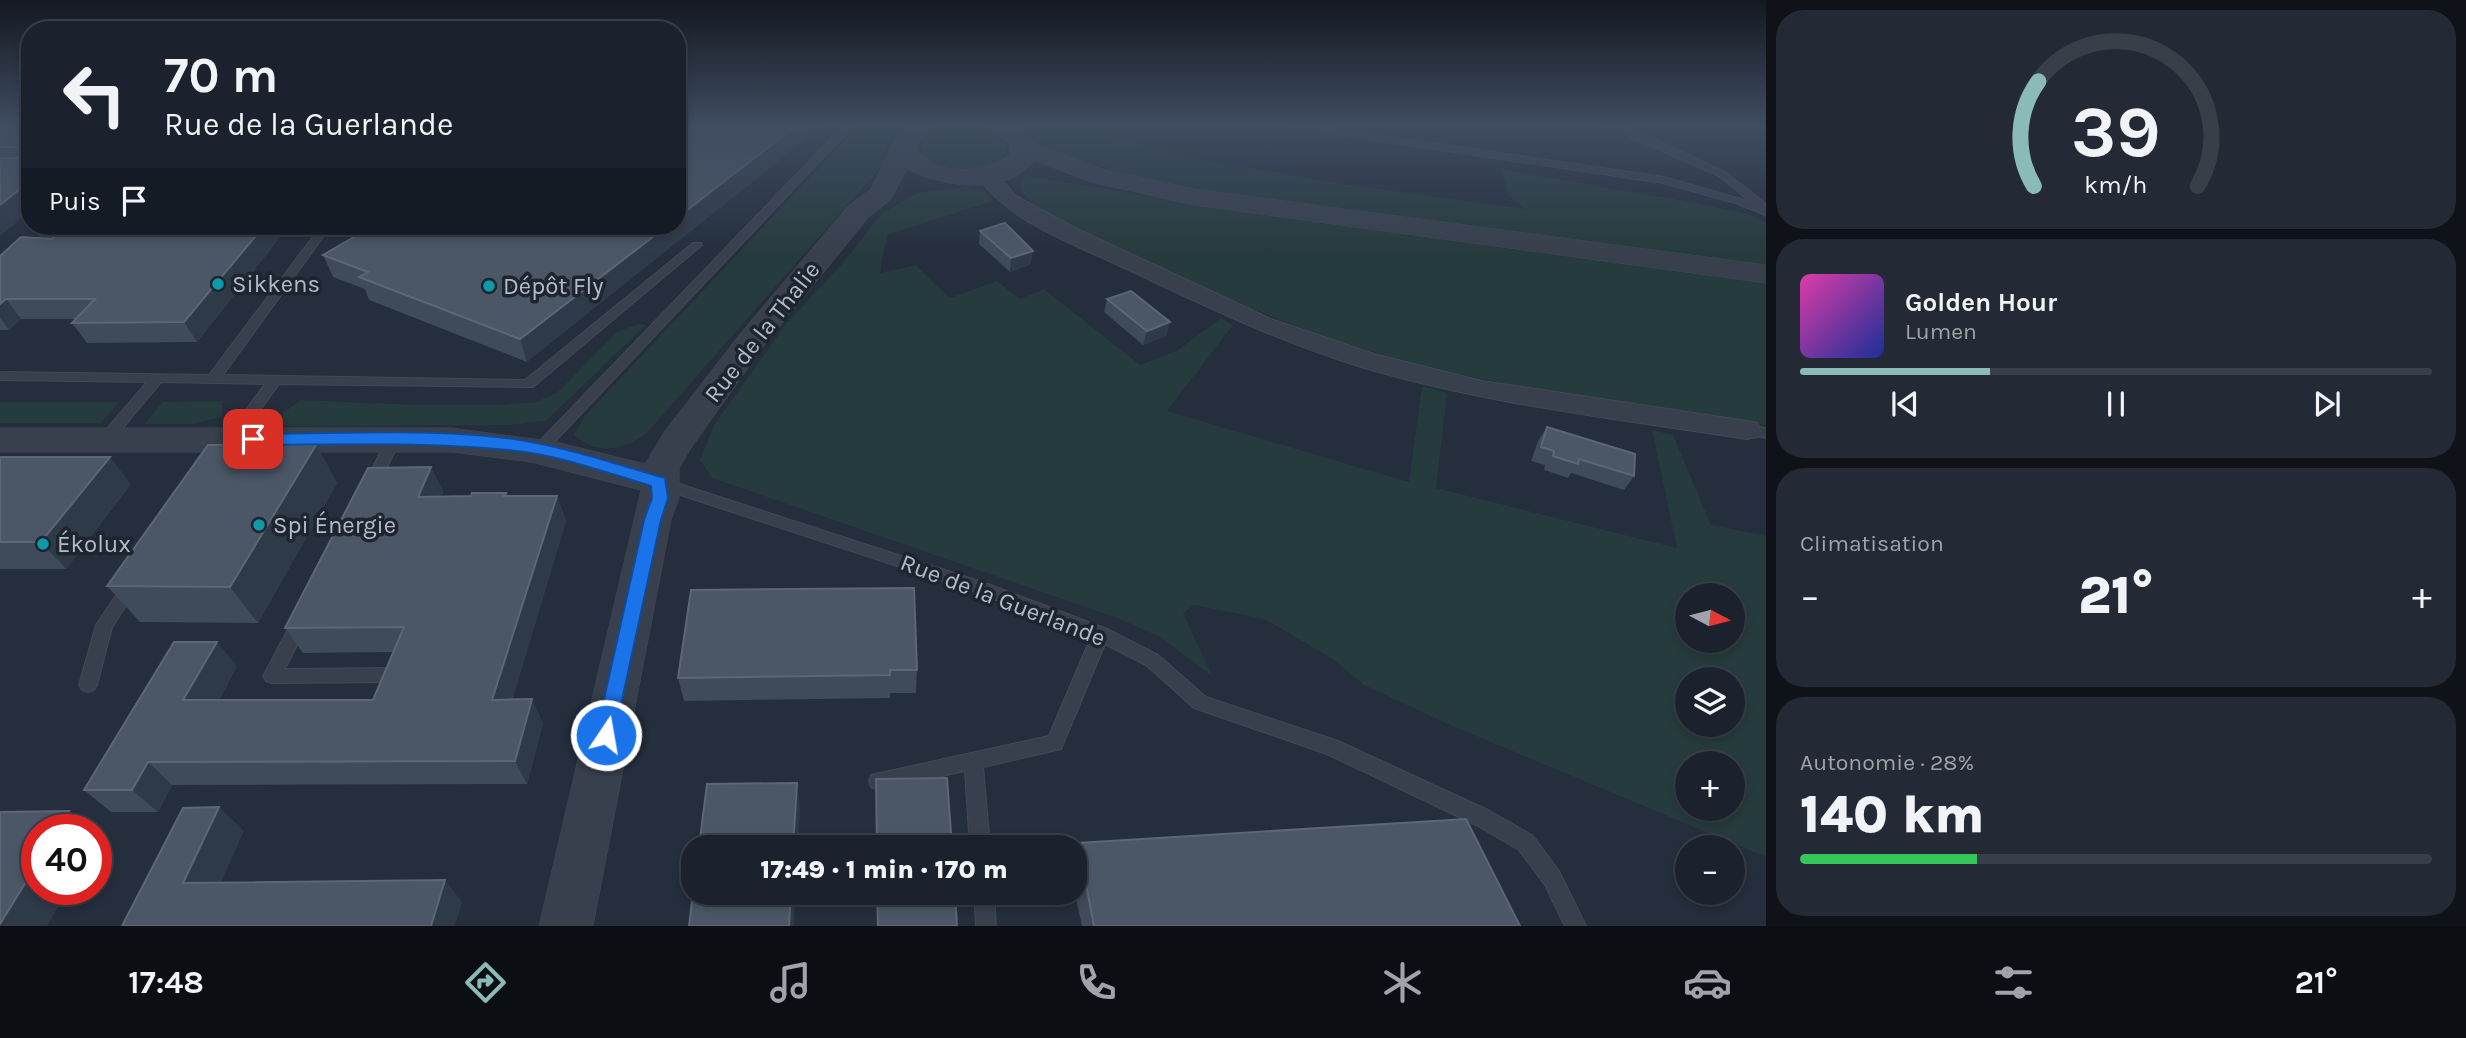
<!DOCTYPE html>
<html lang="fr">
<head>
<meta charset="utf-8">
<style>
  body { margin:0; font-family:Karla,sans-serif; background:#242a35; color:#f1f3f6; height:100vh; display:flex; flex-direction:column; font-size:26px; white-space:nowrap }
  * { box-sizing:border-box; margin:0 }
  p { font-size:23px; color:#a0a4aa }
  .icon { flex:none; width:38px; height:38px; fill:none; stroke:currentColor; stroke-width:2; stroke-linecap:round; stroke-linejoin:round }
  .map { position:relative; flex:1; overflow:hidden }
  .side { display:flex; flex-direction:column; gap:10px; padding:10px; background:#0f1319; width:700px }
  .side>* { flex:none }
  .guide { position:absolute; left:21px; top:21px; width:665px; height:214px; border-radius:28px; box-shadow:0 4px 10px #0003,0 0 0 2px #393f49; background:#1b222d; color:#f1f3f6; overflow:hidden }
  .needle { width:46px; rotate:97deg }
  .fabs { position:absolute; left:1675px; top:583px; display:grid; gap:14px }
  .fabs a { display:grid; place-items:center; width:70px; height:70px; border-radius:50%; background:#1b222d; box-shadow:0 4px 10px #0003,0 0 0 2px #393f49; font-size:35px }
  .speed { position:absolute; left:21px; top:814px; display:flex; gap:14px; font-size:35px; font-weight:700; text-align:center }
  .speed>* { display:grid; place-content:center; width:91px; height:91px; border-radius:50%; background:#1b222d; box-shadow:0 4px 10px #0003,0 0 0 2px #393f49; line-height:1 }
  .speed .limit { border:10px solid #d22; background:#fff; color:#111 }
  .pin { position:absolute; display:grid; place-items:center; width:60px; height:60px; color:#fff; margin:-30px; border-radius:14px; box-shadow:0 4px 10px #0006 }
  .me { position:absolute; width:77px; margin:-38px; rotate:12deg; stroke-linejoin:round; filter:drop-shadow(0 0 5px #0008) }
  .turn { display:flex; align-items:center; gap:24px; height:147px; padding:0 28px; font-size:32px }
  .turn .icon { width:91px; height:91px; stroke-width:2.5 }
  .turn b { display:block; font-size:49px; line-height:60px }
  .then { display:flex; align-items:center; height:66px; padding:0 28px; background:#0003; gap:14px; font-size:26px }
  .big { font-size:52px; font-weight:800; line-height:1.1 }
  .side .widget { flex:1; display:flex; flex-direction:column; justify-content:center; gap:10px; min-width:0; padding:0 24px; border-radius:28px; background:#242a35 }
  .side .dial { align-items:center; gap:0 }
  .dial svg { height:182px; overflow:visible; fill:none; stroke:#393f49; stroke-width:7; stroke-linecap:round; text-anchor:middle }
  .dial text { fill:#f1f3f6; stroke:none }
  .song { display:flex; align-items:center; gap:21px }
  .cover { width:84px; height:84px; border-radius:10px; background:linear-gradient(135deg,hsl(320 70% 55%),hsl(230 70% 35%)) }
  .played { height:7px; border-radius:4px; background:linear-gradient(90deg,#8bbbb9 30%,#393f49 30%) }
  .keys { display:flex; justify-content:space-around; direction:ltr }
  .heat { display:flex; justify-content:space-between; align-items:center; font-size:38px; direction:ltr }
  .charge { height:10px; border-radius:5px; background:linear-gradient(90deg,#34c759 28%,#393f49 0) }
  .trip { position:absolute; left:681px; top:835px; width:406px; height:70px; border-radius:28px; background:#1b222d; box-shadow:0 4px 10px #0003,0 0 0 2px #393f49; font-weight:800; line-height:70px; text-align:center }
  .menu { display:flex; height:112px; justify-content:space-around; align-items:center; background:#0b0e12; color:#a0a4aa }
  .menu .icon { width:49px; height:49px }
  .menu .on { color:#8bbbb9 }
  .menu b { font-size:32px; color:#f1f3f6 }
  main { display:flex; flex:1; min-height:0 }
  .map>svg:first-child { display:block }
</style>
</head>
<body>
<main>
<div class="map">
<svg width="1766" height="926" viewBox="0 0 1766 926">
  <rect width="100%" height="100%" fill="#242e3c"/>
  <g fill="#263b3d" fill-rule="evenodd">
    <path d="M859 125H902L886 142V161L646 434C621 451 598 455 574 435L585 416Z"/>
    <path d="M1019 125H1089L1103 134 1186 157 1349 185 1525 209 1508 195 1502 170 1691 202 1748 214 1766 222V267L1283 204 1151 182 1056 152C1041 145 1034 132 1019 125Z"/>
    <path d="M966 128C981 130 997 133 1006 147L1005 156C985 176 941 174 922 154L921 143C933 129 949 129 966 128Z"/>
    <path d="M1024 176 1199 204 1766 279V425C1621 403 1474 387 1335 340 1249 311 1168 272 1087 232 1070 224 1005 199 1024 176Z"/>
    <path d="M968 187 985 192 993 201 887 235 880 273 916 265 950 298 997 281 1020 299 1044 289 1140 365 1178 350 1221 318 1233 325 1167 411 1409 482 1422 386 1447 393 1436 488 1677 548 1652 430 1673 435 1711 525 1766 536V857L1450 725 1364 685 1334 660 1265 619 1194 605 1183 613 1212 676 1160 637 1120 619 712 478 700 460 714 425 786 324 842 264 881 214 917 193ZM1687 595H1732V640H1687ZM1687 679H1732V724H1687ZM1687 763H1732V808H1687Z"/>
    <path d="M638 324 646 325 546 421 509 425 265 426 301 400 418 405H500L536 402 558 392 617 332Z"/>
    <path d="M222 401V417L193 424H145L162 402Z"/>
    <path d="M0 402H119L101 423H0Z"/>
  </g>
  <g fill="none" stroke-linecap="round" stroke-linejoin="round">
    <defs>
      <g id="service">
        <path d="M844 125H854L545 452H535L533 449 535 446Z"/>
        <path d="M1285 125H1309L1664 177 1751 202 1719 176 1603 125H1617L1645 135 1725 172 1765 203 1766 215 1735 203 1663 183 1290 128Z"/>
        <path d="M52 226H63L34 253H26V249Z"/>
        <path d="M321 226H331L223 375 525 380 693 243H701L702 245 533 387 279 384 233 447 228 449 221 444 265 384 161 382 110 443H100L98 440 100 437 147 382 0 380V372L209 375Z"/>
        <path d="M1747 425 1766 428V438L1742 433 1740 430 1742 427Z"/>
        <path d="M394 434 401 439 376 489 371 490 366 489 364 485 387 439Z"/>
        <path d="M661 478 988 584 1107 629 1158 655 1206 697 1338 741 1490 811 1533 836 1559 871 1586 926H1565L1545 885 1519 850 1476 825 1327 754 1194 708 1146 665 1105 644 1061 749 983 767 990 847H970L965 771 878 790 871 787 869 781 871 775 1049 736 1091 637 976 592 656 487 654 483Z"/>
        <path d="M132 579 138 581 140 585 112 627 97 685 94 690 88 692 82 690 79 685 96 625 126 581Z"/>
        <path d="M301 614 307 616 309 621 285 669 395 668 401 670 404 675 401 680 395 682 272 683 266 681 263 676 266 671 295 616Z"/>
        <path d="M974 892H994L996 926H976Z"/>
      </g>
      <path id="minor" d="M988 171 995 173 1016 196 1073 227 1271 319 1374 354 1482 381 1747 421 1757 423 1761 430 1757 437 1747 439C1617 419 1484 404 1358 366 1275 340 1198 303 1120 266 1071 243 1010 222 978 177L981 173Z"/>
      <path id="tertiary" d="M910 125H939L919 140 917 149C939 178 984 173 1010 155L1009 142 988 130 984 125H1016L1026 132 1034 143 1106 170 1194 189 1766 265V283L1194 205 1090 182 1034 160C1008 197 941 187 907 169L891 199 868 218 762 348 691 448 679 468V498L671 520 593 926H539L641 490 531 462 451 452H0V428H451L556 442 645 464 665 431 740 334 848 206 871 189 896 137Z"/>
    </defs>
    <use href="#service" stroke="#414955" stroke-width="2"/>
    <use href="#minor" stroke="#414955" stroke-width="2"/>
    <use href="#tertiary" stroke="#414955" stroke-width="1"/>
    <use href="#service" fill="#38404d" fill-rule="evenodd"/>
    <use href="#minor" fill="#38404d" fill-rule="evenodd"/>
    <use href="#tertiary" fill="#38404d" fill-rule="evenodd"/>
  </g>
  <g fill="#3f4a5a">
    <path d="M0 125H30L0 236Z"/>
    <path d="M289 226 197 342 87 343 72 323 76 319H21L9 330H0V256L52 239Z"/>
    <path d="M677 226 527 362 369 300 365 289 333 277 323 255Z"/>
    <path d="M980 231 1031 264 1010 272 979 244Z"/>
    <path d="M1107 299 1170 322 1166 336 1143 345 1104 312Z"/>
    <path d="M1547 427 1634 476 1624 490 1571 473 1568 478 1544 470 1545 465 1531 461 1538 441Z"/>
    <path d="M316 445 337 483 258 623 140 622 107 586Z"/>
    <path d="M0 457 131 484 66 569H0Z"/>
    <path d="M431 467 443 492 441 497 471 496 506 493 507 496H557L566 521 512 700 543 723 527 784 172 785 158 812H111L84 790 237 666 219 700H373L393 652 303 653 285 628Z"/>
    <path d="M691 590 917 670 916 693H890V698L684 701 678 678Z"/>
    <path d="M1078 843 1520 926H1082L1074 889V852Z"/>
  </g>
  <g fill="#2f3a49">
    <path d="M797 125H824L527 362 520 339 667 226H677V218Z"/>
    <path d="M30 181V211L0 236V205Z"/>
    <path d="M264 226H289L197 342 184 322Z"/>
    <path d="M1033 251 1031 264 1010 272 1011 258Z"/>
    <path d="M6 299 21 319 9 330 0 318V304Z"/>
    <path d="M1170 322 1166 336 1143 345 1147 331Z"/>
    <path d="M316 445 337 483 258 623 230 587Z"/>
    <path d="M110 457 131 484 66 569 41 542Z"/>
    <path d="M431 467 443 492 430 522 418 497Z"/>
    <path d="M557 496 566 521 505 723 492 700Z"/>
    <path d="M217 642 237 666 206 724 183 700Z"/>
    <path d="M532 699 543 723 527 784 515 761Z"/>
    <path d="M148 762 172 785 158 812 132 790Z"/>
    <path d="M797 783 800 807 798 847H793Z"/>
    <path d="M219 807 244 831 211 905 183 883Z"/>
    <path d="M69 811 92 830H58Z"/>
    <path d="M37 864V889H68L47 926H0Z"/>
    <path d="M445 880 462 902 455 926H431Z"/>
    <path d="M791 892H795L794 926H789Z"/>
  </g>
  <g fill="#4b5766" stroke="#5c6675" stroke-width="2">
    <path d="M0 125H30V181L0 205V158H17L20 155 18 147H0Z"/>
    <path d="M677 125H797L677 218Z"/>
    <path d="M1005 223 1033 251 1011 258 980 231Z"/>
    <path d="M66 226H264L184 322 72 323 95 299H6L0 304V256L21 237 52 239Z"/>
    <path d="M373 226H667L520 339 359 277 368 272 323 255Z"/>
    <path d="M1131 291 1170 322 1147 331 1107 299Z"/>
    <path d="M1547 427 1635 454 1634 476 1579 459 1578 464 1553 456 1554 451 1541 447Z"/>
    <path d="M208 445H316L230 587 107 586Z"/>
    <path d="M0 457H110L41 542H0Z"/>
    <path d="M431 467 418 497 471 496 472 493H506L504 496H557L492 700 532 699 515 761 148 762 132 790H84L174 642H217L183 700H373L404 627 285 628 368 468Z"/>
    <path d="M914 588 917 670H890V675L678 678 691 590Z"/>
    <path d="M947 778 952 847H877L876 779Z"/>
    <path d="M797 783 793 847H699L707 784Z"/>
    <path d="M219 807 183 883 445 880 431 926H122L183 808Z"/>
    <path d="M69 811 58 830H37V864L0 924V812Z"/>
    <path d="M1466 819 1520 926H1094L1078 843Z"/>
    <path d="M693 892H791L789 926H689Z"/>
    <path d="M877 892H955L957 926H878Z"/>
  </g>
  <linearGradient id="sky" x2="0" y2="1"><stop stop-color="#141921"/><stop offset="0.49" stop-color="#3f4c61"/><stop offset="1" stop-color="#3f4c61" stop-opacity="0"/></linearGradient>
  <rect width="1766" height="255" fill="url(#sky)"/>
  <path fill="#1a73e8" stroke="#114b97" stroke-width="2" d="M253 434C341 434 433 427 520 440 569 448 617 464 665 478L668 498 661 520 613 742 606 745 599 742 596 735 644 520 652 498 651 486C607 473 562 456 516 451 429 441 340 445 253 445L245 439Z"/>
  <g fill="#0f9aa8" stroke="#1d2531" stroke-width="2.5">
    <circle cx="218" cy="284" r="7"/>
    <circle cx="489" cy="286" r="7"/>
    <circle cx="259" cy="525" r="7"/>
    <circle cx="43" cy="544" r="7"/>
  </g>
  <g text-anchor="middle" stroke-width="7" stroke-linejoin="round" paint-order="stroke">
    <g font-size="24" fill="#b3bbc8" stroke="#1d2531" text-anchor="start">
      <text x="232" y="292">Sikkens</text>
      <text x="503" y="294">Dépôt Fly</text>
      <text x="273" y="533">Spi Énergie</text>
      <text x="57" y="552">Ékolux</text>
    </g>
    <g font-size="24" fill="#b3bbc8" stroke="#1d2531">
      <text transform="translate(762 332) rotate(-52)" y="8">Rue de la Thalie</text>
      <text transform="translate(1003 600) rotate(21)" y="8">Rue de la Guerlande</text>
    </g>
  </g>
</svg>
<div class="fabs">
<a><svg class="needle" viewBox="-14 -14 28 28"><path d="M0-13l5 13h-10z" fill="#e53935"/><path d="M0 13l5-13h-10z" fill="#a0a4aa"/></svg></a>
<a><svg class="icon" aria-label="layers" viewBox="0 0 24 24"><path d="M12 4l9 5-9 5-9-5zM3 14l9 5 9-5"/></svg></a>
<a>+</a>
<a>−</a>
</div>
<div class="speed"><div class="limit">40</div></div>
<div class="pin" style="left:253px;top:439px;background:#d93025"><svg class="icon" aria-label="arrive" viewBox="0 0 24 24"><path d="M6 21V4h12l-3 4 3 4H6"/></svg></div>
<svg class="me" style="left:606px;top:735px" viewBox="-20 -20 40 40"><circle r="17" fill="#1a73e8" stroke="#fff" stroke-width="3"/><path d="M0-11L8 9 0 5-8 9z" fill="#fff"/></svg>
<div class="trip">17:49 · 1 min · 170 m</div>
<div class="guide">
<div class="turn"><svg class="icon" aria-label="left" viewBox="0 0 24 24"><path d="M17 20v-9H6M10 6l-5 5 5 5"/></svg><div><b>70 m</b>Rue de la Guerlande</div></div>
<div class="then">Puis<svg class="icon" aria-label="arrive" viewBox="0 0 24 24"><path d="M6 21V4h12l-3 4 3 4H6"/></svg></div>
</div>
</div>
<section class="side">
<div class="widget dial"><svg viewBox="0 0 100 80">
<path d="M14 69A42 42 0 1 1 86 69"/>
<path d="M14 69A42 42 0 0 1 16 23" stroke="#8bbbb9"/>
<text x="50" y="56" font-size="32" font-weight="700">39</text>
<text x="50" y="72" font-size="11">km/h</text>
</svg></div>
<div class="widget">
<div class="song"><i class="cover"></i><div><b>Golden Hour</b><p>Lumen</p></div></div>
<div class="played"></div>
<div class="keys"><svg class="icon" aria-label="previous" viewBox="0 0 24 24"><path d="M18 5L8 12l10 7zM5 5v14"/></svg><svg class="icon" aria-label="pause" viewBox="0 0 24 24"><path d="M8 5v14M16 5v14"/></svg><svg class="icon" aria-label="next" viewBox="0 0 24 24"><path d="M6 5l10 7-10 7zM19 5v14"/></svg></div>
</div>
<div class="widget"><p>Climatisation</p>
<div class="heat"><a>−</a><b class="big">21°</b><a>+</a></div>
</div>
<div class="widget"><p>Autonomie · 28%</p><b class="big">140 km</b><div class="charge"></div></div>
</section>
</main>
<nav class="menu">
<b>17:48</b>
<svg class="icon on" aria-label="directions" viewBox="0 0 24 24"><path d="M12 3l9 9-9 9-9-9zM9 14v-3h6M13 9l2 2-2 2"/></svg>
<svg class="icon" aria-label="music" viewBox="0 0 24 24"><path d="M9 18V5l10-2v13"/><circle cx="6" cy="18" r="3"/><circle cx="16" cy="16" r="3"/></svg>
<svg class="icon" aria-label="phone" viewBox="0 0 24 24"><path d="M5 4h4l2 5-3 2q2 4 5 5l2-3 5 2v4C11 20 4 13 5 4z"/></svg>
<svg class="icon" aria-label="climate" viewBox="0 0 24 24"><path d="M12 3v18M4 7l16 10M4 17L20 7"/></svg>
<svg class="icon" aria-label="car" viewBox="0 0 24 24"><path d="M5 17H2v-5l4-1 3-4h7l3 4 3 1v5h-3M9 17h6M6 11h13"/><circle cx="7" cy="17" r="2"/><circle cx="17" cy="17" r="2"/></svg>
<svg class="icon" aria-label="filters" viewBox="0 0 24 24"><path d="M4 7h16M4 17h16"/><circle cx="9" cy="7" r="2"/><circle cx="15" cy="17" r="2"/></svg>
<b>21°</b>
</nav>
</body>
</html>
